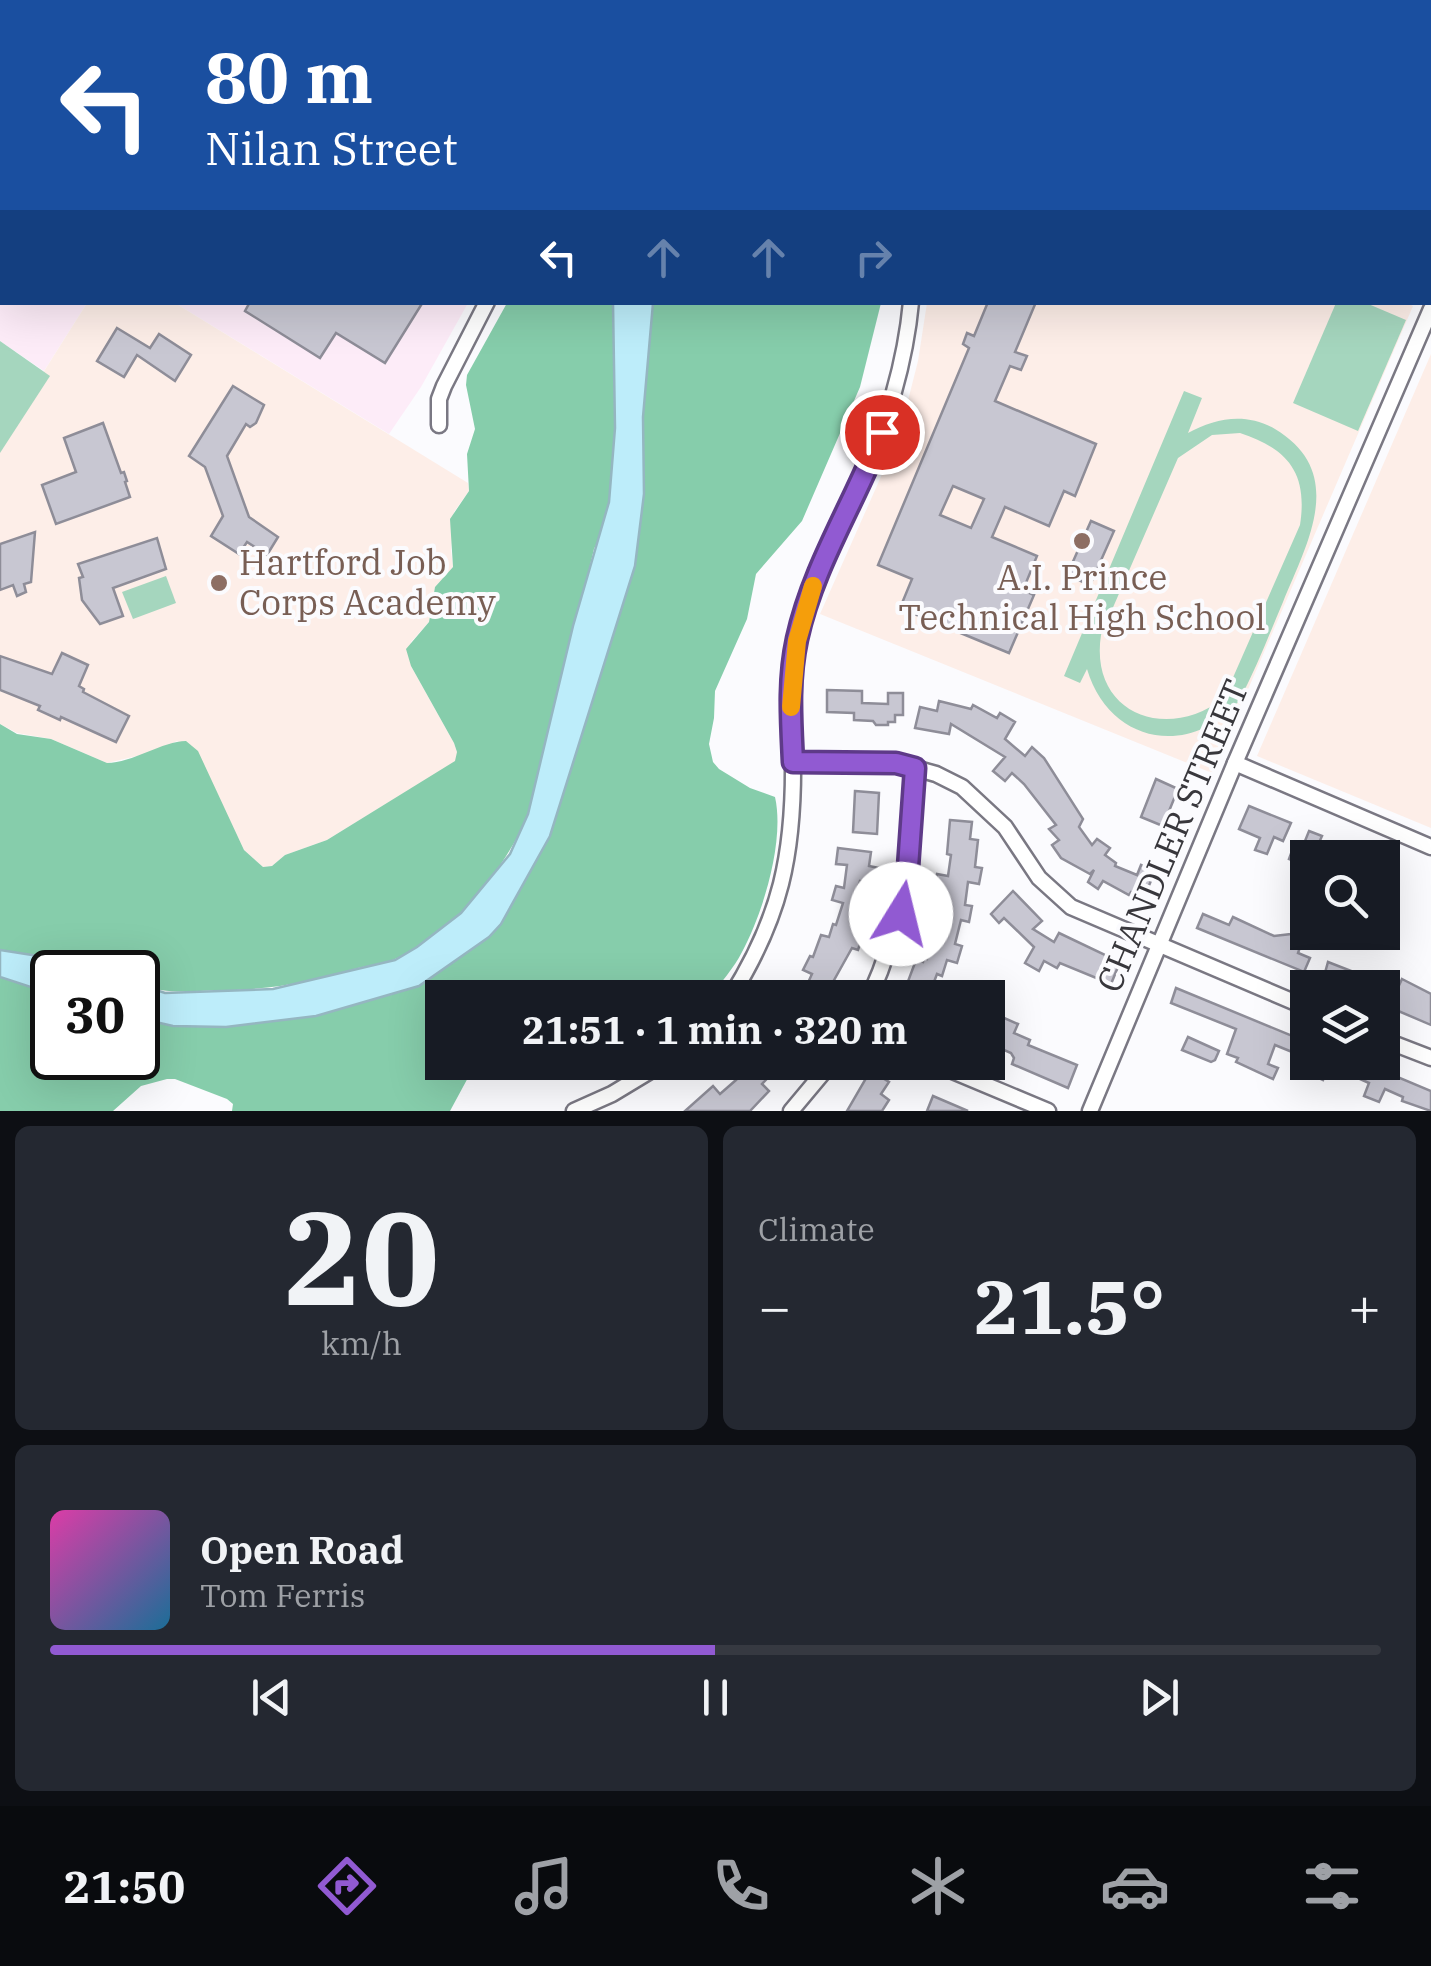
<!DOCTYPE html>
<html lang="en">
<head>
<meta charset="utf-8">
<style>
  body { margin:0; font-family:"IBM Plex Serif",serif; background:#242831; color:#f1f3f6; height:100vh; display:flex; flex-direction:column; font-size:38px; white-space:nowrap }
  * { box-sizing:border-box; margin:0 }
  p { font-size:32px; color:#9ea1a6 }
  .icon { flex:none; width:55px; height:55px; fill:none; stroke:currentColor; stroke-width:2; stroke-linecap:round; stroke-linejoin:round }
  .map { position:relative; height:1111px; overflow:hidden }
  .drawer { display:flex; flex-direction:column; gap:15px; padding:15px; background:#0d0f14; flex:1 }
  .drawer>* { flex:none }
  .top-card { position:absolute; left:0px; top:0px; width:1432px; height:305px; box-shadow:0 10px 40px #0002; background:#1a4fa0; color:#fff; overflow:hidden }
  .fabs { position:absolute; left:1290px; top:840px; display:grid; gap:20px }
  .fabs a { display:grid; place-items:center; width:110px; height:110px; border-radius:0px; background:#171b24; box-shadow:0 10px 40px #0002; font-size:50px }
  .speed { position:absolute; left:30px; top:950px; display:flex; gap:20px; font-size:50px; font-weight:700; text-align:center }
  .speed>* { display:grid; place-content:center; width:130px; height:130px; border-radius:50%; background:#171b24; box-shadow:0 10px 40px #0002; line-height:1 }
  .speed .limit { border:5px solid #111; border-radius:15px; background:#fff; color:#111 }
  .pin { position:absolute; display:grid; place-items:center; width:85px; height:85px; color:#fff; margin:-42px; border:5px solid #fff; border-radius:50%; box-shadow:0 2px 10px #0007 }
  .me { position:absolute; width:110px; margin:-55px; rotate:9deg; stroke-linejoin:round; filter:drop-shadow(0 0 8px #0008) }
  .turn { display:flex; align-items:center; gap:35px; height:210px; padding:0 40px; font-size:45px }
  .turn .icon { width:130px; height:130px; stroke-width:2.5 }
  .turn b { display:block; font-size:70px; line-height:85px }
  .lanes { display:flex; align-items:center; height:95px; padding:0 40px; background:#0003; justify-content:center; gap:50px; direction:ltr }
  .lanes .off { opacity:.35 }
  .big { font-size:75px; font-weight:800; line-height:1.1 }
  .drawer .widget { flex:1; display:flex; flex-direction:column; justify-content:center; gap:15px; min-width:0; padding:0 35px; border-radius:15px; background:#242831 }
  .drawer .dial { align-items:center; gap:0 }
  .dial b { font-size:130px; line-height:1 }
  .song { display:flex; align-items:center; gap:30px }
  .cover { width:120px; height:120px; border-radius:15px; background:linear-gradient(135deg,hsl(320 70% 55%),hsl(200 70% 35%)) }
  .played { height:10px; border-radius:5px; background:linear-gradient(90deg,#915ad2 50%,#363941 50%) }
  .keys { display:flex; justify-content:space-around; direction:ltr }
  .heat { display:flex; justify-content:space-between; align-items:center; font-size:55px; direction:ltr }
  .drawer .tiles { flex:1; display:grid; gap:15px; grid-template-columns:1fr 1fr }
  .widget:last-child { grid-column:span 2 }
  .trip { position:absolute; left:425px; top:980px; width:580px; height:100px; border-radius:0px; background:#171b24; box-shadow:0 10px 40px #0002; font-weight:800; line-height:100px; text-align:center }
  .tabs { display:flex; height:160px; justify-content:space-around; align-items:center; background:#090b0e; color:#9ea1a6 }
  .tabs .icon { width:70px; height:70px }
  .tabs .active { color:#915ad2 }
  .tabs b { font-size:45px; color:#f1f3f6 }
  .map>svg:first-child { display:block }
</style>
</head>
<body>
<div class="map">
<svg width="1431" height="1111" viewBox="0 0 1431 1111">
  <rect width="100%" height="100%" fill="#fbfbfe"/>
  <g fill="#fdecf8">
    <path d="M0 0H564L2 2V302L87 303 44 371 0 341Z"/>
    <path d="M175 303H468L421 387 389 434Z"/>
  </g>
  <g fill="#fdeee8">
    <path d="M1405 302 1413 306 1212 773 820 614 899 436 918 361 927 303Z"/>
    <path d="M87 303H175L468 483 469 491 454 512 451 550 453 567 435 587 429 622 411 642V666L454 743 457 752 456 761 327 840 285 855 272 866 263 867 244 850 197 751 177 741 154 752 107 763 51 739 17 733 0 724V441Z"/>
    <path d="M1431 354V828L1257 756Z"/>
  </g>
  <g fill="#a5d6be" fill-rule="evenodd">
    <path d="M1336 303H1366L1406 320 1358 431 1293 403Z"/>
    <path d="M0 341 50 376 0 453Z"/>
    <path d="M1184 391 1202 398 1188 433C1215 418 1246 412 1275 429 1348 473 1307 543 1283 602 1269 635 1256 669 1239 701 1189 759 1109 743 1087 669L1080 683 1064 676ZM1240 433C1288 449 1308 473 1300 525L1224 698C1166 743 1089 713 1101 635L1178 458 1212 435Z"/>
    <path d="M166 576 176 603 133 619 122 592Z"/>
  </g>
  <g fill="#86cdab">
    <path d="M507 303H613C614 377 628 480 594 549L528 814C508 866 449 938 395 959 384 964 370 965 358 968 310 981 279 989 229 990 197 990 169 996 138 984V972H94L45 957 0 950V724L17 734 51 739 107 763C132 763 163 741 186 741L198 751 244 850 263 867 272 866 285 855 327 840 455 761 457 752 454 743 411 666 406 649 429 622 435 587 453 567 450 519 469 491 467 454 475 429 466 385 467 375Z"/>
    <path d="M653 303H881L860 387 802 521 756 574 747 619 715 691 714 718 709 744 713 762 719 769 750 788 775 797C785 841 763 913 742 952 734 968 721 982 710 997L442 998V1062L483 1063 470 1074 450 1111H232L233 1104 227 1099 175 1079H167L141 1086 113 1111H0V977L52 994V1058H138V1018L173 1026 226 1027 316 1016 419 986 489 937 501 924 550 836 635 566 644 494 643 417Z"/>
  </g>
  <g fill="#bdedfa" stroke="#95b6c1" stroke-width="2.5">
    <path d="M613 303H653L643 417 644 494 635 566 550 836 501 924 489 937 419 986 316 1016 226 1027 173 1026 138 1018V984L165 993 273 989 395 960 417 947 461 913 510 854 528 814 573 626 609 502 615 428Z"/>
    <path d="M0 950 45 957 94 972H52V994L0 977Z"/>
  </g>
  <g fill="#c8c7d2" stroke="#8e8d98" stroke-width="2.5" fill-rule="evenodd">
    <path d="M250 302H423L385 363 336 333 320 358 245 311Z"/>
    <path d="M988 302H1036L1015 352 1027 356 1021 370 1010 366 995 401 1096 444 1075 496 1064 491 1049 526 1005 507 992 537 1037 556 1023 590 1034 595 1009 653 900 608 912 579 878 565 969 348 963 344 967 333 974 336ZM953 486 984 499 971 528 940 515Z"/>
    <path d="M117 328 150 348 159 334 191 355 175 381 137 355 124 377 97 361Z"/>
    <path d="M233 386 264 405 256 423 250 427 246 424 227 456 249 517 278 537 267 555 247 542 239 554 211 536 223 516 205 467 189 456Z"/>
    <path d="M103 423 121 473 124 472 127 481 125 482 130 497 56 524 42 485 76 472 64 438Z"/>
    <path d="M1091 521 1114 531 1090 585 1067 575Z"/>
    <path d="M35 532 31 582 24 584 26 592 17 596 13 585 0 590V544Z"/>
    <path d="M157 538 166 569 113 588 123 616 100 624 82 600 79 578 83 577 78 564Z"/>
    <path d="M62 653 88 665 79 686 84 689 83 692 129 716 116 742 61 717 60 720 38 710 40 706 0 690V656L52 674Z"/>
    <path d="M827 690 862 691V703L888 704V693H903V715H895V722H888V725H876L873 721 854 720V713L827 712Z"/>
    <path d="M939 701 971 709 973 705 997 718 1000 713 1015 722 1005 739 1025 756 1032 747 1044 758 1083 819 1079 827 1092 845 1097 839 1110 848 1105 855 1116 863 1115 866 1137 875 1141 865 1155 871 1148 888H1140L1137 895 1131 892 1129 895 1103 881 1098 889 1088 882 1094 870 1090 874 1061 858 1052 845 1059 840 1049 829 1056 825 1024 784 1012 773 1005 781 993 771 1005 757 951 724 949 734 915 728 920 707 937 711Z"/>
    <path d="M1156 779 1178 789 1163 826 1141 817Z"/>
    <path d="M855 791 879 793 877 834 853 832Z"/>
    <path d="M1249 806 1291 823 1283 841 1274 837 1267 854 1255 850 1260 838 1239 829Z"/>
    <path d="M950 820 972 822 970 839 978 840 975 867 982 868 979 884 968 882 965 905 972 906 969 922 961 920 955 944 962 946 957 963 947 960 942 976 937 974 928 998H918L904 992 916 960 923 962 924 958 927 959 937 929 927 927 930 911 937 913 942 892 934 890 937 874 948 876 951 855 947 854Z"/>
    <path d="M1309 831 1322 836 1313 856 1304 852 1299 863 1289 859 1293 848 1301 851Z"/>
    <path d="M838 848 871 852 869 866 879 868 877 884 860 881 855 899 862 901 860 908 871 911 858 950 852 948 833 982 842 987 837 998H801L812 974 803 970 810 956 813 957 821 935 829 937 833 924 836 925 843 903 832 900 836 886 844 888 847 865 836 864Z"/>
    <path d="M1013 891 1042 921 1033 929 1054 942 1059 933 1120 962 1111 984 1060 963 1057 968 1044 961 1039 971 1025 963 1034 947 1004 918 999 923 991 914Z"/>
    <path d="M1203 914 1229 925 1233 917 1274 936 1291 934 1297 920 1308 924 1298 953 1310 958 1304 972 1197 928Z"/>
    <path d="M1328 962 1359 974 1358 978 1380 988H1342L1323 980Z"/>
    <path d="M1402 979 1431 994V1025L1389 1007Z"/>
    <path d="M1176 988 1307 1042 1302 1056 1275 1045 1268 1064 1278 1068 1273 1079 1236 1062 1238 1058 1227 1054 1236 1029 1171 1003Z"/>
    <path d="M1002 1017 1018 1024 1014 1033 1030 1040 1028 1045 1077 1065 1068 1088 1012 1064 1014 1058 1011 1053 988 1043V1028L996 1032Z"/>
    <path d="M1188 1037 1219 1051 1215 1060 1211 1062 1182 1050Z"/>
    <path d="M738 1062H783L762 1084 769 1091 750 1111H685L713 1086 720 1094 736 1080 745 1070Z"/>
    <path d="M1313 1062H1362L1431 1091V1111L1402 1101 1403 1097 1385 1089 1379 1102 1364 1096 1369 1083 1329 1065 1323 1080 1308 1073Z"/>
    <path d="M873 1072 889 1082 881 1094 889 1100 882 1111H847L869 1073Z"/>
    <path d="M933 1096 968 1111H927Z"/>
  </g>
  <g fill="none" stroke-linecap="round" stroke-linejoin="round">
    <defs>
      <g id="street">
        <path d="M822 0 824 2"/>
        <path d="M583 2 584 0"/>
        <path d="M1227 2 1228 0"/>
        <path d="M439 425V399L444 386 487 302"/>
        <path d="M793 762 897 763 936 774 962 787 1005 827 1039 878 1071 907 1308 1008"/>
        <path d="M1235 763 1431 847"/>
        <path d="M730 998C781 917 794 854 793 760 792 719 788 680 797 639 809 586 836 541 857 492 884 432 905 368 911 302"/>
        <path d="M869 998C907 914 909 857 915 768"/>
        <path d="M1382 1039 1431 1058"/>
        <path d="M931 1062 1048 1111"/>
        <path d="M574 1111 612 1094 665 1062"/>
        <path d="M791 1111 832 1062"/>
        <path d="M1090 1111 1235 763 1431 309"/>
      </g>
      <g id="secondary">
        <path d="M1096 0 1102 2"/>
        <path d="M1430 137H1431"/>
      </g>
    </defs>
    <use href="#street" stroke="#7a7883" stroke-width="19"/>
    <use href="#secondary" stroke="#7a7883" stroke-width="25"/>
    <use href="#street" stroke="#fff" stroke-width="14"/>
    <use href="#secondary" stroke="#f1e0c5" stroke-width="20"/>
  </g>
  <g fill="none" stroke-linecap="round" stroke-linejoin="round">
    <defs>
      <path id="route" d="M882 432C855 502 813 566 797 639 788 680 791 720 793 762L896 763 915 768 908 867 901 914"/>
    </defs>
    <use href="#route" stroke="#5e3a88" stroke-width="25"/>
    <use href="#route" stroke="#915ad2" stroke-width="18"/>
    <path stroke="#f59e0b" stroke-width="18" d="M791 707 797 641 813 586"/>
  </g>
  <g fill="#8d6e63" stroke="#fbfbfe" stroke-width="4">
    <circle cx="1082" cy="541" r="10"/>
    <circle cx="219" cy="583" r="10"/>
  </g>
  <g text-anchor="middle" stroke-width="8" stroke-linejoin="round" paint-order="stroke">
    <g font-size="35" fill="#785e54" stroke="#fbfbfe" text-anchor="start">
      <text x="239" y="575">Hartford Job<tspan x="239" dy="40">Corps Academy</tspan></text>
      <text x="1082" y="590" text-anchor="middle">A.I. Prince<tspan x="1082" dy="40">Technical High School</tspan></text>
    </g>
    <g font-size="35" fill="#38373c" stroke="#fbfbfe">
      <text transform="translate(1173 836) rotate(-67)" y="12">CHANDLER STREET</text>
    </g>
  </g>
</svg>
<div class="fabs">
<a><svg class="icon" aria-label="search" viewBox="0 0 24 24"><circle cx="10" cy="10" r="6"/><path d="M15 15l6 6"/></svg></a>
<a><svg class="icon" aria-label="layers" viewBox="0 0 24 24"><path d="M12 4l9 5-9 5-9-5zM3 14l9 5 9-5"/></svg></a>
</div>
<div class="speed"><div class="limit">30</div></div>
<div class="pin" style="left:882px;top:432px;background:#d93025"><svg class="icon" aria-label="arrive" viewBox="0 0 24 24"><path d="M6 21V4h12l-3 4 3 4H6"/></svg></div>
<svg class="me" style="left:901px;top:914px" viewBox="-20 -20 40 40"><circle r="19" fill="#fff"/><path d="M0-13L10 11 0 6-10 11z" fill="#915ad2"/></svg>
<div class="trip">21:51 · 1 min · 320 m</div>
<div class="top-card">
<div class="turn"><svg class="icon" aria-label="left" viewBox="0 0 24 24"><path d="M17 20v-9H6M10 6l-5 5 5 5"/></svg><div><b>80 m</b>Nilan Street</div></div>
<div class="lanes"><svg class="icon" aria-label="left" viewBox="0 0 24 24"><path d="M17 20v-9H6M10 6l-5 5 5 5"/></svg><svg class="icon off" aria-label="ahead" viewBox="0 0 24 24"><path d="M12 20V5M6 11l6-6 6 6"/></svg><svg class="icon off" aria-label="ahead" viewBox="0 0 24 24"><path d="M12 20V5M6 11l6-6 6 6"/></svg><svg class="icon off" aria-label="right" viewBox="0 0 24 24"><path d="M7 20v-9h11M14 6l5 5-5 5"/></svg></div>
</div>
</div>
<section class="drawer">
<div class="tiles">
<div class="widget dial"><b>20</b><p>km/h</p></div>
<div class="widget"><p>Climate</p>
<div class="heat"><a>−</a><b class="big">21.5°</b><a>+</a></div>
</div>
<div class="widget">
<div class="song"><i class="cover"></i><div><b>Open Road</b><p>Tom Ferris</p></div></div>
<div class="played"></div>
<div class="keys"><svg class="icon" aria-label="previous" viewBox="0 0 24 24"><path d="M18 5L8 12l10 7zM5 5v14"/></svg><svg class="icon" aria-label="pause" viewBox="0 0 24 24"><path d="M8 5v14M16 5v14"/></svg><svg class="icon" aria-label="next" viewBox="0 0 24 24"><path d="M6 5l10 7-10 7zM19 5v14"/></svg></div>
</div>
</div>
</section>
<nav class="tabs">
<b>21:50</b>
<svg class="icon active" aria-label="directions" viewBox="0 0 24 24"><path d="M12 3l9 9-9 9-9-9zM9 14v-3h6M13 9l2 2-2 2"/></svg>
<svg class="icon" aria-label="music" viewBox="0 0 24 24"><path d="M9 18V5l10-2v13"/><circle cx="6" cy="18" r="3"/><circle cx="16" cy="16" r="3"/></svg>
<svg class="icon" aria-label="phone" viewBox="0 0 24 24"><path d="M5 4h4l2 5-3 2q2 4 5 5l2-3 5 2v4C11 20 4 13 5 4z"/></svg>
<svg class="icon" aria-label="climate" viewBox="0 0 24 24"><path d="M12 3v18M4 7l16 10M4 17L20 7"/></svg>
<svg class="icon" aria-label="car" viewBox="0 0 24 24"><path d="M5 17H2v-5l4-1 3-4h7l3 4 3 1v5h-3M9 17h6M6 11h13"/><circle cx="7" cy="17" r="2"/><circle cx="17" cy="17" r="2"/></svg>
<svg class="icon" aria-label="filters" viewBox="0 0 24 24"><path d="M4 7h16M4 17h16"/><circle cx="9" cy="7" r="2"/><circle cx="15" cy="17" r="2"/></svg>
</nav>
</body>
</html>
